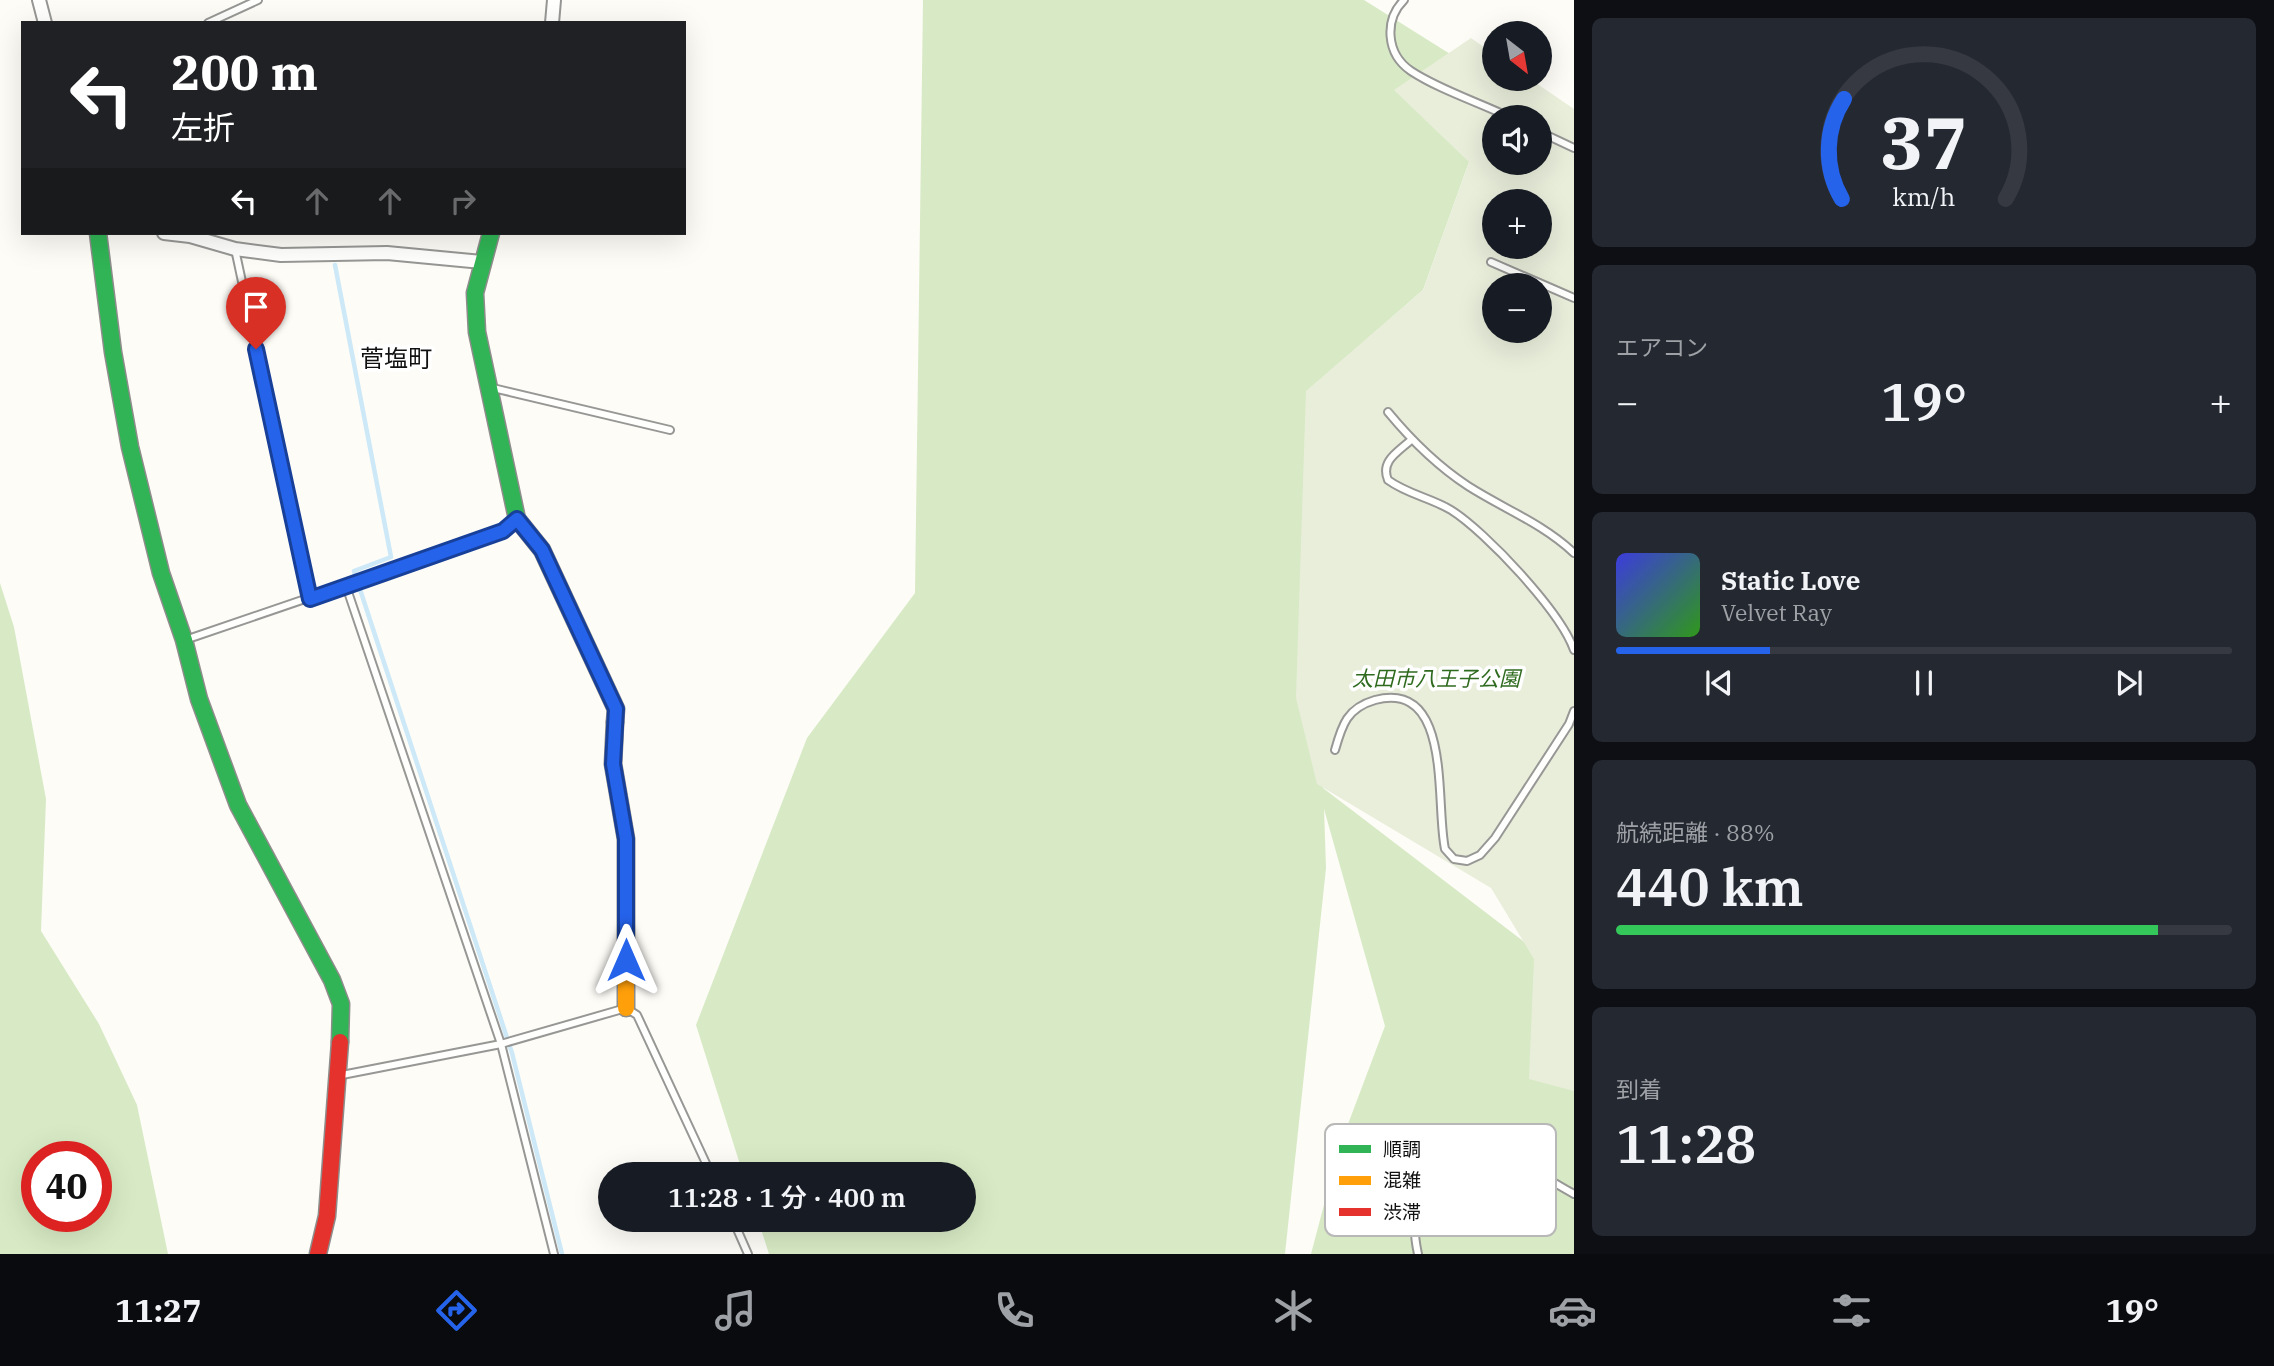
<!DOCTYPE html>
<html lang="ja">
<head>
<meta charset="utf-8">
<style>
  body { margin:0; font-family:"IBM Plex Serif","Noto Sans JP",serif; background:#242831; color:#f1f3f6; height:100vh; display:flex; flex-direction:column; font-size:26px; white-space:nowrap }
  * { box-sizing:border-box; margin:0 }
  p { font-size:23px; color:#9ea1a6 }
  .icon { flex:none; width:38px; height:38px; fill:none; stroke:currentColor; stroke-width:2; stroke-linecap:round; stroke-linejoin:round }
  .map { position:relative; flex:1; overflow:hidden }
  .sheet { display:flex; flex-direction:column; gap:18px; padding:18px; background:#0d0f14; width:700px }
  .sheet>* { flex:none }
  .banner { position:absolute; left:21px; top:21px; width:665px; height:214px; border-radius:0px; box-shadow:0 7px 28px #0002; background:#202124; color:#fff; overflow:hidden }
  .needle { width:46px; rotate:149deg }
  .controls { position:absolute; left:1482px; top:21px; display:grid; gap:14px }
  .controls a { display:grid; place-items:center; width:70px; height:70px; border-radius:50%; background:#171b24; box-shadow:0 7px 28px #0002; font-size:35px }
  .speed { position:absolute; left:21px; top:1141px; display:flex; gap:14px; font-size:35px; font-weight:700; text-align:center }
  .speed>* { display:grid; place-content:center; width:91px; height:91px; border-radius:50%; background:#171b24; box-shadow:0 7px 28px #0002; line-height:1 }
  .speed .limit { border:10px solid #d22; background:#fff; color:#111 }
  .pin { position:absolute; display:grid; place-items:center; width:60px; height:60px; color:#fff; margin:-72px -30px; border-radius:50% 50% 50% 0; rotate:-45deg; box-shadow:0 0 7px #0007 }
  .pin .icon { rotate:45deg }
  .me { position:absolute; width:77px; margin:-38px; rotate:0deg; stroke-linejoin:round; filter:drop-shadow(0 0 5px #0008) }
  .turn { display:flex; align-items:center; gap:24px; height:147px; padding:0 35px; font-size:32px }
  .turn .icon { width:91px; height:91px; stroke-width:2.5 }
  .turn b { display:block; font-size:49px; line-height:60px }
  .lanes { display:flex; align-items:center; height:66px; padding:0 35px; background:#0003; justify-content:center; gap:35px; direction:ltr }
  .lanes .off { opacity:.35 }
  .big { font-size:52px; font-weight:600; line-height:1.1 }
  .sheet .tile { flex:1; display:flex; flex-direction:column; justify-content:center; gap:10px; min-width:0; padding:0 24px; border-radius:10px; background:#242831 }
  .sheet .dial { align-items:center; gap:0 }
  .dial svg { height:182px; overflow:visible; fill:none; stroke:#363941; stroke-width:7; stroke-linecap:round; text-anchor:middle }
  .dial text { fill:#f1f3f6; stroke:none }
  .song { display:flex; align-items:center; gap:21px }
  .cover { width:84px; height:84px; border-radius:10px; background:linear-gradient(135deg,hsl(240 70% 55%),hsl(110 70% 35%)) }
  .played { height:7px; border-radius:4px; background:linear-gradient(90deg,#2563eb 25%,#363941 25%) }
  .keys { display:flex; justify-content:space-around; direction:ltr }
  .heat { display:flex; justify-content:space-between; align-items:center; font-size:38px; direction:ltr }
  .charge { height:10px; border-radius:5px; background:linear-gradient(90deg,#34c759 88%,#363941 0) }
  .trip { position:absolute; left:598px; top:1162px; width:378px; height:70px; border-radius:35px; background:#171b24; box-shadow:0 7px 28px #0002; font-weight:600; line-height:70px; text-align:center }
  .dock { display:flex; height:112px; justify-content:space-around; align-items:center; background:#090b0e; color:#9ea1a6 }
  .dock .icon { width:49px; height:49px }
  .dock .current { color:#2563eb }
  .dock b { font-size:32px; color:#f1f3f6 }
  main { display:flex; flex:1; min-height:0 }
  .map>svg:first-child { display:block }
</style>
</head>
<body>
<main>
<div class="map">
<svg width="1574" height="1254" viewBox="0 0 1574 1254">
  <rect width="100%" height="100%" fill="#fdfcf7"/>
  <g fill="#d8eac5" fill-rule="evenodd">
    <path d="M923 0H1364L1498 84 1574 118V193L1469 162 1423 290 1306 392 1323 788 1574 980V1254H1311L1339 1148 1385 1026 1324 809 1326 868 1285 1254H769L758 1220H964V1174H743L696 1025 807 738 915 593ZM1494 117H1540V163H1494Z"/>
    <path d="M0 583 14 627 46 799 41 931 99 1024 137 1105 168 1254H0ZM37 1157H96V1216H37Z"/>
  </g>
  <path fill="#e9eedb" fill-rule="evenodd" d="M1471 38 1494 54V79H1530L1574 109V1091L1529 1079 1534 959 1491 888 1317 784 1296 698 1306 391 1423 290 1469 162 1394 90ZM1494 117H1540V163H1494ZM1494 201H1540V247H1494ZM1494 285H1540V331H1494Z"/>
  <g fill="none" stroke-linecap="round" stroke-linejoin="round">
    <path stroke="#cde8f7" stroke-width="4.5" d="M335 265 391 557 354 571 512 1053 562 1254"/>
    <defs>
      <g id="lane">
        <path d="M1404 0C1384 20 1386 54 1411 71 1440 90 1478 102 1509 117"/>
        <path d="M208 23 258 0"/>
        <path d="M1540 132 1574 148"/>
        <path d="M235 249 310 599"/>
        <path d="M1491 262 1574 298"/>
        <path d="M493 388 670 430"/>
        <path d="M1388 412C1412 441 1436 465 1468 486 1504 509 1542 523 1574 553"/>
        <path d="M1411 440C1398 452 1380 461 1388 480 1407 494 1431 498 1451 510 1486 532 1561 612 1574 650"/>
        <path d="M346 586 501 1044 554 1254"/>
        <path d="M185 640 504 531 515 520"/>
        <path d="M1335 750C1342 725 1347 708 1375 700 1453 680 1435 803 1445 849L1454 859 1467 861 1480 855 1495 838 1569 724 1574 711"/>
        <path d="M342 1075 501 1044 626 1008 637 1015 711 1174"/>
        <path d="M733 1220 748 1254"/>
        <path d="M1418 1254C1412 1227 1414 1206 1426 1181 1459 1113 1529 1170 1574 1194"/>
      </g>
      <g id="street">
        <path d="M39 0 45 23"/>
        <path d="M552 23 554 0"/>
        <path d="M164 233 190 236 235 249 281 255 387 253 482 262"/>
      </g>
      <g id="fast">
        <path d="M98 233 113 352 130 447 161 573 184 640 199 699 238 805 332 980 341 1004 340 1042"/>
        <path d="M491 233 475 293 477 332 517 519 542 550 616 709 615 722"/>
      </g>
      <path id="slow" d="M615 722 613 764 626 839V1008"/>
      <path id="jam" d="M318 1254 327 1216 340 1042"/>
    </defs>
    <use href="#lane" stroke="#979795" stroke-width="10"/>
    <use href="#street" stroke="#979795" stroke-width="16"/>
    <use href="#fast" stroke="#8e8d8b" stroke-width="19"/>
    <use href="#slow" stroke="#8e8d8b" stroke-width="19"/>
    <use href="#jam" stroke="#8e8d8b" stroke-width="19"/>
    <use href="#lane" stroke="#fffffe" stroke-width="6"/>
    <use href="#street" stroke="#fffffe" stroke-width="12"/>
    <use href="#fast" stroke="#30b455" stroke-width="16"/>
    <use href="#slow" stroke="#ff9f0a" stroke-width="16"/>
    <use href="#jam" stroke="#e5322d" stroke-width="16"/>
  </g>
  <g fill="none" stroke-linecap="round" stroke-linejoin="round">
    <defs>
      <path id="route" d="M256 349 310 599 503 531 517 519 542 550 616 709 613 764 626 839V960"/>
    </defs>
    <use href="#route" stroke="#184099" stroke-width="18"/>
    <use href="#route" stroke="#2563eb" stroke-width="12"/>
  </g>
  <g text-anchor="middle" stroke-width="7" stroke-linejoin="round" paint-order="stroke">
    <g font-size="21" font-style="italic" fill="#2f6b1f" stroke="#fff">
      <text x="1436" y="686">太田市八王子公園</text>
    </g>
    <g font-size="24" fill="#111" stroke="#fff">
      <text x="396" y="367">菅塩町</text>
    </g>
  </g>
  <rect x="1325" y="1124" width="231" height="112" rx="10" fill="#fff" stroke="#b8b8b8" stroke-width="2"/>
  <rect x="1339" y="1145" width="32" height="8" fill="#30b455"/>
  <rect x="1339" y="1176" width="32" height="9" fill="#ff9f0a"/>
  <rect x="1339" y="1208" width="32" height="8" fill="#e5322d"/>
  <g font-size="19" fill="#111">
    <text x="1383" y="1156">順調</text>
    <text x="1383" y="1187">混雑</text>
    <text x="1383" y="1219">渋滞</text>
  </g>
</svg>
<div class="controls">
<a><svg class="needle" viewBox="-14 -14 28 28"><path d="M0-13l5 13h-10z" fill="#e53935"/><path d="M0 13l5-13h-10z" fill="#9ea1a6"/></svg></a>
<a><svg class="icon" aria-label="sound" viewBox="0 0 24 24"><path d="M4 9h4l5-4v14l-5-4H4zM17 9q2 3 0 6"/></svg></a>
<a>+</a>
<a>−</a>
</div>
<div class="speed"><div class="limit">40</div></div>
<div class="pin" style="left:256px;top:349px;background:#d93025"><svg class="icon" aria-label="arrive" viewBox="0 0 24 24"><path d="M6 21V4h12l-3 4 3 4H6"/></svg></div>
<svg class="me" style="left:626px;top:960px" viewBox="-20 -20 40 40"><path d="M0-17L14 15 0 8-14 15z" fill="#2563eb" stroke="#fff" stroke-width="4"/></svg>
<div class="trip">11:28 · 1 分 · 400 m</div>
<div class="banner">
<div class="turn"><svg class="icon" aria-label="left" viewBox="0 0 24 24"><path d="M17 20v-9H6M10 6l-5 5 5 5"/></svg><div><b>200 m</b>左折</div></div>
<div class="lanes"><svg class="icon" aria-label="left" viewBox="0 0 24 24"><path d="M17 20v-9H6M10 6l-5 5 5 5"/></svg><svg class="icon off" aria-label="ahead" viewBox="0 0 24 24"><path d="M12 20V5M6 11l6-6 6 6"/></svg><svg class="icon off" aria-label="ahead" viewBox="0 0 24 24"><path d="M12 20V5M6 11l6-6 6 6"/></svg><svg class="icon off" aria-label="right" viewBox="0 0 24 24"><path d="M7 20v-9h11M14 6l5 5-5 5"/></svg></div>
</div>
</div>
<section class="sheet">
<div class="tile dial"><svg viewBox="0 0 100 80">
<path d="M14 69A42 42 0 1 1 86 69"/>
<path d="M14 69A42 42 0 0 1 15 25" stroke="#2563eb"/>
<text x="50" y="56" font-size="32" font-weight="700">37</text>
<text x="50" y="72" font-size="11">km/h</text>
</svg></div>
<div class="tile"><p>エアコン</p>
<div class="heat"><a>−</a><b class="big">19°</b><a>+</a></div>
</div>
<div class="tile">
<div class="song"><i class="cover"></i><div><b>Static Love</b><p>Velvet Ray</p></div></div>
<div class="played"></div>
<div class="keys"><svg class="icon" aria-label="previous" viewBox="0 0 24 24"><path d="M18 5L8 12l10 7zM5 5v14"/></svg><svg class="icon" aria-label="pause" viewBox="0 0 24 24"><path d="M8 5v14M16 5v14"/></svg><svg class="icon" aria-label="next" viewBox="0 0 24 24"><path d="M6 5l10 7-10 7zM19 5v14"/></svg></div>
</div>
<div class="tile"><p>航続距離 · 88%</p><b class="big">440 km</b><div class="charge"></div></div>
<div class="tile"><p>到着</p><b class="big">11:28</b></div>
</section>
</main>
<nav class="dock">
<b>11:27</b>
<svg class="icon current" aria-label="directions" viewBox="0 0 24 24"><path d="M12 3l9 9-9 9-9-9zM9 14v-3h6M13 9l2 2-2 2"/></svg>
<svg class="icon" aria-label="music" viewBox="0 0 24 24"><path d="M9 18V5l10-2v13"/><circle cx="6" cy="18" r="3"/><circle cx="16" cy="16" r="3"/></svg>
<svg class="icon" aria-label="phone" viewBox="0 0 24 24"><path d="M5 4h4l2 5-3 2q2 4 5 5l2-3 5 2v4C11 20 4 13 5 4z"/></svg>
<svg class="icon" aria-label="climate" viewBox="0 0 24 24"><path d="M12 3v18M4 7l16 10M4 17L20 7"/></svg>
<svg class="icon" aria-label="car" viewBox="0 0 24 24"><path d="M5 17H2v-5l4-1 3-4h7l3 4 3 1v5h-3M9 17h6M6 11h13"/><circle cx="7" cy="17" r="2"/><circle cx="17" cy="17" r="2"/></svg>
<svg class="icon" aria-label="filters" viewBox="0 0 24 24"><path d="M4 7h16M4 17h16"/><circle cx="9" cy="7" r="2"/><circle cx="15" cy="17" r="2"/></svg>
<b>19°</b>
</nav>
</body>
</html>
